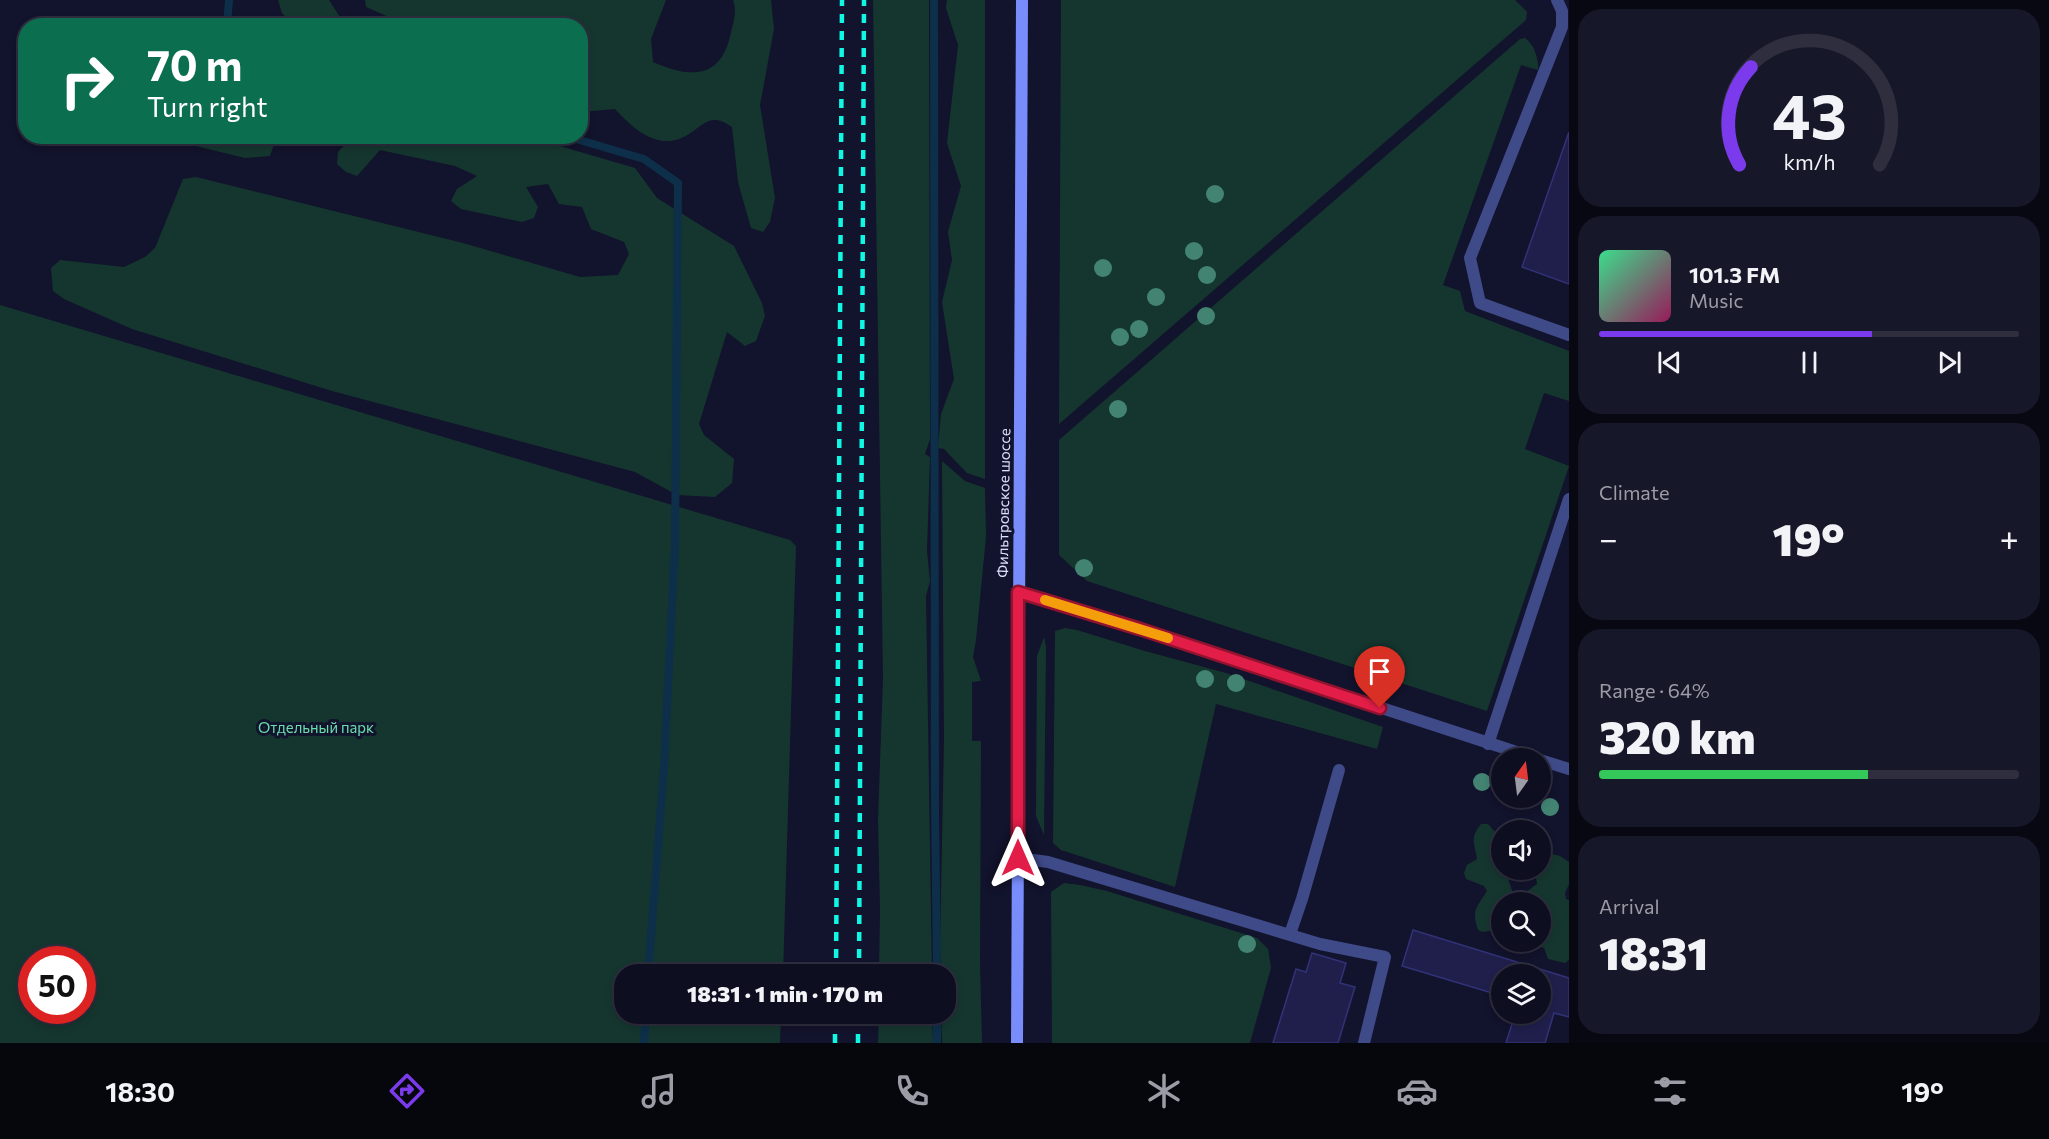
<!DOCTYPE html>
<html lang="en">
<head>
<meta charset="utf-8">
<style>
  body { margin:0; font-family:Commissioner,sans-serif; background:#17172a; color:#f1f3f6; height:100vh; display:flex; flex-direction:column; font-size:22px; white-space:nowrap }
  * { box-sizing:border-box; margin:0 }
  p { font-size:20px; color:#9b9ca5 }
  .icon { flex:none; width:33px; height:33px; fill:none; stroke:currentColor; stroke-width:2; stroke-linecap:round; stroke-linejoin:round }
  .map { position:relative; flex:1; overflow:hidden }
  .drawer { display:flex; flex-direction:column; gap:9px; padding:9px; background:#080812; width:480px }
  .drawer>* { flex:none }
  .top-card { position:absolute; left:18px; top:18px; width:570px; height:126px; border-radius:24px; box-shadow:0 3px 9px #0003,0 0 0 2px #2e2e3f; background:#0b6e4f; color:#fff; overflow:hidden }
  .needle { width:39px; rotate:14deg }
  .controls { position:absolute; left:1491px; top:748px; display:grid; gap:12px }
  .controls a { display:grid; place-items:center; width:60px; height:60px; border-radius:50%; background:#0e0e21; box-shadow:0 3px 9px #0003,0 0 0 2px #2e2e3f; font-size:30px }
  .speed { position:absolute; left:18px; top:946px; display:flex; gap:12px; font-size:30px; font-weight:700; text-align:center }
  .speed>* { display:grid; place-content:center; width:78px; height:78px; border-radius:50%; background:#0e0e21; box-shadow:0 3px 9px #0003,0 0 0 2px #2e2e3f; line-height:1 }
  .speed .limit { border:9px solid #d22; background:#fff; color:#111 }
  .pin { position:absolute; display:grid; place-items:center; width:51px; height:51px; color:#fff; margin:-62px -26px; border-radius:50% 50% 50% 0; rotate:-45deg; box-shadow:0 0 6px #0007 }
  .pin .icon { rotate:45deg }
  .me { position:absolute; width:66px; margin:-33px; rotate:0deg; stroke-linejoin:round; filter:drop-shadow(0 0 4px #0008) }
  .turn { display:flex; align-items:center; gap:21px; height:126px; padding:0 30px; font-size:27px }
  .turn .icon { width:78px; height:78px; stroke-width:2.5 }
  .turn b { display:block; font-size:42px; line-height:51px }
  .big { font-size:45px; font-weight:800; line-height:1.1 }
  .drawer .card { flex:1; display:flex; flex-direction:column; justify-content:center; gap:9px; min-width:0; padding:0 21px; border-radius:24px; background:#17172a }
  .drawer .dial { align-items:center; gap:0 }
  .dial svg { height:156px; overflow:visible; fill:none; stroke:#2e2e3f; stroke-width:7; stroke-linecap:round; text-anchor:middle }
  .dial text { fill:#f1f3f6; stroke:none }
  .song { display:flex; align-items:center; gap:18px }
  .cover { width:72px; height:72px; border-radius:9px; background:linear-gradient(135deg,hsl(150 70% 55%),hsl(330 70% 35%)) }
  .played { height:6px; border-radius:3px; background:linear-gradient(90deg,#7c3aed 65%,#2e2e3f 65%) }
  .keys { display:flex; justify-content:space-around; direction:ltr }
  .heat { display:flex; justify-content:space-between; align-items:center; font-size:33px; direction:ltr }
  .charge { height:9px; border-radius:4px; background:linear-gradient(90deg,#34c759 64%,#2e2e3f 0) }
  .trip { position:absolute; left:614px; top:964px; width:342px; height:60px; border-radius:24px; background:#0e0e21; box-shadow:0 3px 9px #0003,0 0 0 2px #2e2e3f; font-weight:800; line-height:60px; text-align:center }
  .tab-bar { display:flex; height:96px; justify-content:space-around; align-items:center; background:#06060d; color:#9b9ca5 }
  .tab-bar .icon { width:42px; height:42px }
  .tab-bar .selected { color:#7c3aed }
  .tab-bar b { font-size:27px; color:#f1f3f6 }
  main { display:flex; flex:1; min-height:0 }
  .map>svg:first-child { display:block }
</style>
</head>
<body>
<main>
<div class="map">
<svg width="1569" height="1043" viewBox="0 0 1569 1043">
  <rect width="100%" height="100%" fill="#12132c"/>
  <g fill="#15362f" fill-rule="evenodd">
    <path d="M278 0H329L345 25H294L282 13Z"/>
    <path d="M365 0H666L651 39 653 62C691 79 722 79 731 32 734 20 737 11 733 0H771L774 29 760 105 775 198 770 222 763 232 751 228 738 182 732 127C706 109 702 131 679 139 653 148 631 126 615 109L581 112 580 26 407 25 366 7Z"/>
    <path d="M873 0H929L930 439 925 454 930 457 927 551 930 581 926 596 932 975H879L880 908 878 820 883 679Z"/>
    <path d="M947 0H985V479L967 473 944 449 938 448 941 414 954 379 942 302 952 260 948 232 961 186 947 143 958 45 946 8Z"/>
    <path d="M1061 0H1515L1527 12 1526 20 1059 424Z"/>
    <path d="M1525 38C1534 44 1539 59 1538 70L1521 65 1443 285 1460 291 1465 311 1569 351V401L1544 393 1525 449 1569 466 1487 711 1087 581 1059 555V440L1520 39Z"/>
    <path d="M353 136 529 137 635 168 657 198 734 246 762 303 765 316 756 341 745 346 727 332 699 424 704 435 734 459 732 483 715 497 677 495 635 472 332 391 132 329 64 299 53 291 51 268 60 260 124 267 145 257 155 248 183 179 196 177 463 243 580 277 618 275 629 254 624 242 591 229 582 207 559 204 548 184 526 187 538 207 534 218 522 222 461 209 451 201 457 189 477 176 455 166 380 150 357 176 346 172 337 164 338 152Z"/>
    <path d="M185 137H274V144L270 156 245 158 196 146 185 139Z"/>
    <path d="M0 305 790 540 796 546 783 975H624V1014H781L780 1043H0ZM32 960H82V1011H32Z"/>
    <path d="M942 461 965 481 985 488 986 537 976 640 973 657 981 681 972 682V741H981L980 963 982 1043H942L941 1014H945V975H941L940 947 944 739Z"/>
    <path d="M1065 628 1077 630 1145 651 1226 673 1383 727 1377 749 1216 704 1175 887 1061 850 1053 843 1055 631Z"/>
    <path d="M1044 637 1046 647 1044 835 1036 816 1037 656Z"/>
    <path d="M1481 824H1488L1497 834C1494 843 1492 855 1499 861L1497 867 1507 875 1513 894 1518 898 1537 884 1536 878 1529 870H1540L1541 851 1560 856 1569 862V884L1565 893 1566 899 1569 900V960L1565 963 1548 959 1544 948 1531 945 1521 952 1515 951 1502 942H1540V903H1502L1501 941 1500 933 1495 930 1483 932 1478 930C1471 910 1477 907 1487 891L1484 886 1466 879 1464 873 1467 865 1477 859C1475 843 1469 839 1481 824Z"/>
    <path d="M1064 883 1080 885 1107 891 1257 938 1268 949 1271 968 1250 1043H1052L1051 892Z"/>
    <path d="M879 1014H932L933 1043H878Z"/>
  </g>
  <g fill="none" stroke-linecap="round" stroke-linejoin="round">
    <g stroke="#0d2f4a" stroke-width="8">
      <path d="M934 0 935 807 937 975"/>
      <path d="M227 26 229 0"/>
      <path d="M566 136 644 159 678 183 675 544 664 768 648 975"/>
      <path d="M644 1043 646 1014"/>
      <path d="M937 1043V1014"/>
    </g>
  </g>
  <g fill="#201f4c" stroke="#323278" stroke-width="1.5">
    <path d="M1569 132V284L1522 267Z"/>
    <path d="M1413 930 1569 978V1017L1554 1013 1545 1043H1506L1515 1014H1540V975H1502V996L1402 966Z"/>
    <path d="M1312 953 1346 963 1340 983 1355 987 1338 1043H1273L1296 969 1306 972Z"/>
  </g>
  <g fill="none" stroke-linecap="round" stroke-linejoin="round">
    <g stroke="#3f4a89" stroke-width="12">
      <path d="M1557 0 1562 11V27L1470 258 1480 303 1569 335"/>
      <path d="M1018 592 1140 629 1538 759"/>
      <path d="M1488 744 1569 499"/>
      <path d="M1540 760 1569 769"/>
      <path d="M1018 858 1048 862 1320 944 1385 957 1364 1043"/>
      <path d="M1290 934 1302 899 1339 770"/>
    </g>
    <path stroke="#788dfb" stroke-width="12" d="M1017 1043 1022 0"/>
    <g stroke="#10f8e4" stroke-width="4.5" stroke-dasharray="9 8" stroke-linecap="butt">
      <path d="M836 975 842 0"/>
      <path d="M859 975 864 0"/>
      <path d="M835 1043V1014"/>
      <path d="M858 1043V1014"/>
    </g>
  </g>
  <g fill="#428372">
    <circle cx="1215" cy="194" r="9"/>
    <circle cx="1194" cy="251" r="9"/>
    <circle cx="1103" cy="268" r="9"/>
    <circle cx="1207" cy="275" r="9"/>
    <circle cx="1156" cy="297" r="9"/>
    <circle cx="1206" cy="316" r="9"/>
    <circle cx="1139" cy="329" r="9"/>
    <circle cx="1120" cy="337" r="9"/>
    <circle cx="1118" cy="409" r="9"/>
    <circle cx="1084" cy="568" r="9"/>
    <circle cx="1205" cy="679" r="9"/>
    <circle cx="1236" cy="683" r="9"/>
    <circle cx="1482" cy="782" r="9"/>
    <circle cx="1550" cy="807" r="9"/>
    <circle cx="1247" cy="944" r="9"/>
  </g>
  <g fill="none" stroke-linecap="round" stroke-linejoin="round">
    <defs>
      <path id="route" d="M1018 858V592L1140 629 1380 708"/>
    </defs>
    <use href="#route" stroke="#92132f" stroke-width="15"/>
    <use href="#route" stroke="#e11d48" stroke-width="10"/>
    <path stroke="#f59e0b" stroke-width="10" d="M1045 600 1168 638"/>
  </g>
  <g text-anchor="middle" stroke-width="6" stroke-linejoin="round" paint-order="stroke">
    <g font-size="15" fill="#dee0fe" stroke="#12132c">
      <text transform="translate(1004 503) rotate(-89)" y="5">Фильтровское шоссе</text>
    </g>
    <g font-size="15" fill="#6adeab" stroke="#12132c">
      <text x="316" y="733">Отдельный парк</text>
    </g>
  </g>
</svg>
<div class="controls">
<a><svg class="needle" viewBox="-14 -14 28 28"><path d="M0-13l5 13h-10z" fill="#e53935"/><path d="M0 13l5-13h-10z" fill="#9b9ca5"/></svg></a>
<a><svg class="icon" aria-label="sound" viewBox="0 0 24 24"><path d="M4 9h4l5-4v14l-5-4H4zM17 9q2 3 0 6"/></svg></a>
<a><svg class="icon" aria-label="search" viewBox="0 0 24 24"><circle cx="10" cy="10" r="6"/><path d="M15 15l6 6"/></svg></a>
<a><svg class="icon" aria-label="layers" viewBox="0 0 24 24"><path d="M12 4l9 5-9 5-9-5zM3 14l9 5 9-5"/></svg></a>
</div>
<div class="speed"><div class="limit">50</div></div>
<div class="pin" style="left:1380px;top:708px;background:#d93025"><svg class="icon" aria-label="arrive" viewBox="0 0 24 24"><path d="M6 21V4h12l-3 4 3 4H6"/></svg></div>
<svg class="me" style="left:1018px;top:858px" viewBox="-20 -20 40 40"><path d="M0-17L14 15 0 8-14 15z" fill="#e11d48" stroke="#fff" stroke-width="4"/></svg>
<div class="trip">18:31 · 1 min · 170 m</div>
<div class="top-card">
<div class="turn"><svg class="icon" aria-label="right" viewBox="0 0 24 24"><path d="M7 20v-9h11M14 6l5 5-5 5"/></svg><div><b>70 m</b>Turn right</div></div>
</div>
</div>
<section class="drawer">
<div class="card dial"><svg viewBox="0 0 100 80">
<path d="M14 69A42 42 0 1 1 86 69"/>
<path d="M14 69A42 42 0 0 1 20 19" stroke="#7c3aed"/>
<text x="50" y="56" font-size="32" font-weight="700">43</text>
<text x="50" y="72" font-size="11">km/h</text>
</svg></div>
<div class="card">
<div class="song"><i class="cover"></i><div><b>101.3 FM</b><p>Music</p></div></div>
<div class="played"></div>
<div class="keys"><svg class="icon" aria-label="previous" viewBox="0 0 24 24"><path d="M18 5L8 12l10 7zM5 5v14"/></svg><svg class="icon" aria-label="pause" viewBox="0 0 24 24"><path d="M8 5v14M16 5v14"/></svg><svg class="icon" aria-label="next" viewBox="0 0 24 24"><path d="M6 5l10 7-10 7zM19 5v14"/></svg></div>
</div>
<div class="card"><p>Climate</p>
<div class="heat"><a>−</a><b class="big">19°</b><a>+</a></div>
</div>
<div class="card"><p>Range · 64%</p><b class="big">320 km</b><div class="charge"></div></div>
<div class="card"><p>Arrival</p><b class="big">18:31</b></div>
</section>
</main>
<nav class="tab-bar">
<b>18:30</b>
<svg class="icon selected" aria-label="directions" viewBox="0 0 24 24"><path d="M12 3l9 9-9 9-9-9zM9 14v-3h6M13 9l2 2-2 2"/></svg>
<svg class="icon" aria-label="music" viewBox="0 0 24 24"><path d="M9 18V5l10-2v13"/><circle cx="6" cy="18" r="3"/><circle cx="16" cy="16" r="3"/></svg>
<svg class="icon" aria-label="phone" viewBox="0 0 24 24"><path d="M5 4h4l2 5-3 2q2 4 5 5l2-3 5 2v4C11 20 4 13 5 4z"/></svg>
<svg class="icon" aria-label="climate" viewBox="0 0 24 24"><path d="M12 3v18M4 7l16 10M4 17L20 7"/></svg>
<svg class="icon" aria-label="car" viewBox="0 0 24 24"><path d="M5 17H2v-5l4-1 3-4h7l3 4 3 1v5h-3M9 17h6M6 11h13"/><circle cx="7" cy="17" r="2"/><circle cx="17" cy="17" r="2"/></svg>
<svg class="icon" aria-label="filters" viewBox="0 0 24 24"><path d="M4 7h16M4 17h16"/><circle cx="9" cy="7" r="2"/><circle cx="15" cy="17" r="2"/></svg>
<b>19°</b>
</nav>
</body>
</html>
